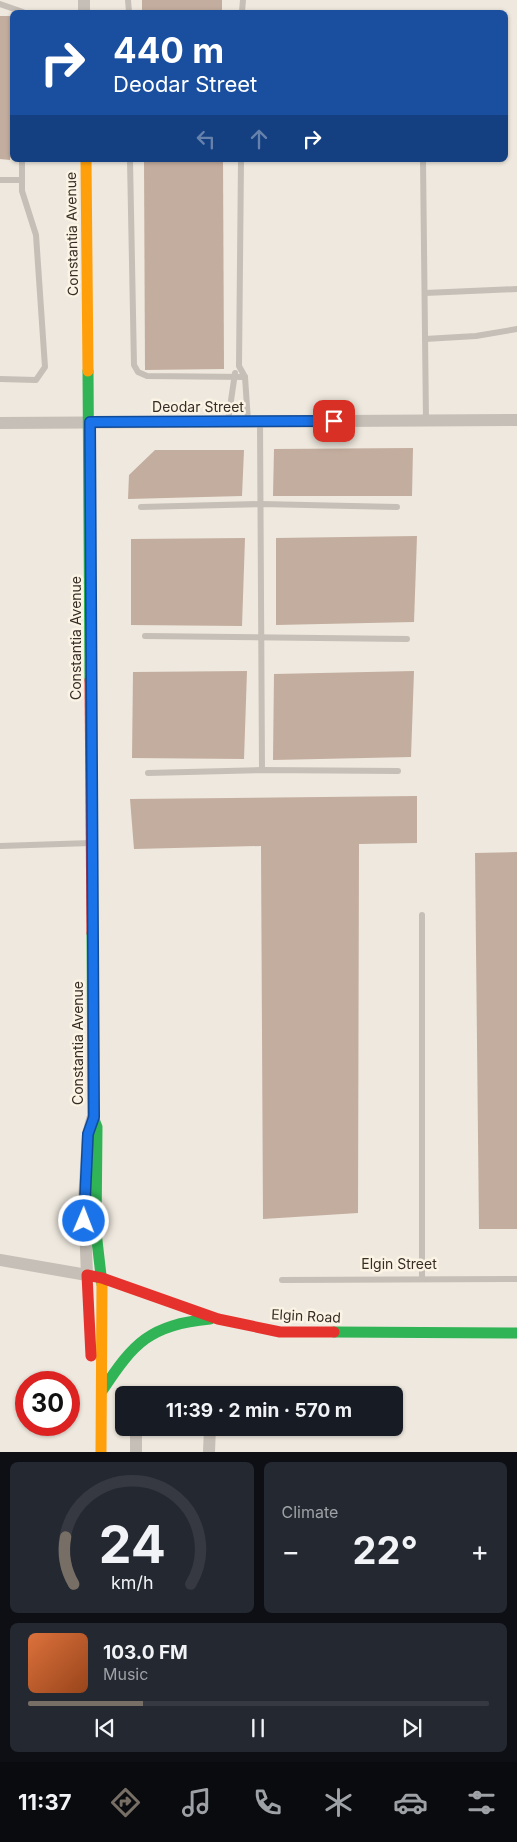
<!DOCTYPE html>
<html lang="en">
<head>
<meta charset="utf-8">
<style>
  body { margin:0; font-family:Inter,sans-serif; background:#242831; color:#f1f3f6; height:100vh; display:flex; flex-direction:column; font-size:19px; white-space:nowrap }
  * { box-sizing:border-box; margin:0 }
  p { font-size:16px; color:#9ea1a6 }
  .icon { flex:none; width:28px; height:28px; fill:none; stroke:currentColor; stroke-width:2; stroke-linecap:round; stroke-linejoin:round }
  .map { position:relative; height:1452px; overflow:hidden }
  .panel { display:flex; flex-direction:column; gap:10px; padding:10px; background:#0d0f14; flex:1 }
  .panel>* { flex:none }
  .hud { position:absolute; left:10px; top:10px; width:498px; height:152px; border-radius:8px; box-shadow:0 1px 4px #0004; background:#1a4fa0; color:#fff; overflow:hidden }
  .speed { position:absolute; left:15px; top:1371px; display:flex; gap:10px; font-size:25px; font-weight:700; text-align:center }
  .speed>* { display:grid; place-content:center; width:65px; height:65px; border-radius:50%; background:#171b24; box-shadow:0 1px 4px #0004; line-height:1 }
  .speed .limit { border:8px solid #d22; background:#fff; color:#111 }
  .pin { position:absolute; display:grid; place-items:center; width:42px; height:42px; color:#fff; margin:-21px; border-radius:10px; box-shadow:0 2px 8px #0006 }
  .me { position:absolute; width:55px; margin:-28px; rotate:1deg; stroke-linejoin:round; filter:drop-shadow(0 0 4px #0008) }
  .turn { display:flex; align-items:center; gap:18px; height:105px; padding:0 20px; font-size:22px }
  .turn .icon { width:65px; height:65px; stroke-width:2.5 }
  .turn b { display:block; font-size:35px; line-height:42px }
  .lanes { display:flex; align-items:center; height:48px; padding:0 20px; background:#0003; justify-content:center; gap:25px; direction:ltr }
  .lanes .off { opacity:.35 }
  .big { font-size:38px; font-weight:700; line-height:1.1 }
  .panel .tile { flex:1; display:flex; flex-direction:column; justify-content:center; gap:8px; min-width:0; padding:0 18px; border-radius:8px; background:#242831 }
  .panel .dial { align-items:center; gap:0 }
  .dial svg { height:130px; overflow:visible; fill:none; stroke:#363941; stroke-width:7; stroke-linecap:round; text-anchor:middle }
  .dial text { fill:#f1f3f6; stroke:none }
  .song { display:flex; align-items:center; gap:15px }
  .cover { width:60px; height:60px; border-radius:8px; background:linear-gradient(135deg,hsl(20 70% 55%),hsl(20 70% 35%)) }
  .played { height:5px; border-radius:2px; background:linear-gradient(90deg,#776e66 25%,#363941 25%) }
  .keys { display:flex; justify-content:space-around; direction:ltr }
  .heat { display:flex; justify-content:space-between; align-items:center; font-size:28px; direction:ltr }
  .panel .tiles { flex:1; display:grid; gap:10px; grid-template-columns:1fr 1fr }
  .tile:last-child { grid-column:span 2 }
  .trip { position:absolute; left:115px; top:1386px; width:288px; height:50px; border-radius:8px; background:#171b24; box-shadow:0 1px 4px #0004; font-weight:700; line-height:50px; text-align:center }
  .dock { display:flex; height:80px; justify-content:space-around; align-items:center; background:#090b0e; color:#9ea1a6 }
  .dock .icon { width:35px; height:35px }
  .dock .on { color:#776e66 }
  .dock b { font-size:22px; color:#f1f3f6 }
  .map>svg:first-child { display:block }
</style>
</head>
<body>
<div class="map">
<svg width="517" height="1452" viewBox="0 0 517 1452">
  <rect width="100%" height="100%" fill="#eee8de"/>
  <g fill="#c3ad9e">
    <rect x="142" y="0" width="80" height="12"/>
    <path d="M0 16H12L10 160 0 159Z"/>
    <path d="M144 160H223L224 369 145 370Z"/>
    <path d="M413 448 412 496H273L274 449Z"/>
    <path d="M155 450H244L242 496 128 499 129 475Z"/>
    <path d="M417 536 414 622 276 625V538Z"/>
    <path d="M245 538 242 626 131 625V539Z"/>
    <path d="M247 671 244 759 132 758 133 672Z"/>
    <path d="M414 671 411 757 273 760 274 674Z"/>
    <path d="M417 796V843L359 844 358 1213 263 1219 261 846 134 849 130 799Z"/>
    <path d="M517 852V1229H479L475 853Z"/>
  </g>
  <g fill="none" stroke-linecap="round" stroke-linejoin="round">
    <g stroke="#c6bfb7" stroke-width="6">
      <path d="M128 0 129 12"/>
      <path d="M0 4 23 12"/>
      <path d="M242 12 243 0"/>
      <path d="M130 160 134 365 138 372 147 376 245 377"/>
      <path d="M241 160 239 366 245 377 248 421"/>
      <path d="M423 160 426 421"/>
      <path d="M0 180H21"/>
      <path d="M425 293 517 289"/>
      <path d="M425 339 476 336 517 329"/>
      <path d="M0 379 36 380 45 367 36 235 22 191V160"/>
      <path d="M228 421 235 373"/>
      <path d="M260 421 262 770"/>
      <path d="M141 507 261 504 397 507"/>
      <path d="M145 636 407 639"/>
      <path d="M148 773 262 770 398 771"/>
      <path d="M0 846 91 843"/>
      <path d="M422 1279V915"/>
      <path d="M282 1280 517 1279"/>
    </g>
    <g stroke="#c6bfb7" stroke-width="12">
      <path d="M84 0V12"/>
      <path d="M0 423 517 420"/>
      <path d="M0 1260 87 1275 84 1200 88 1134 92 1119"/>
      <path d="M136 1428V1452"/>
      <path d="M209 1452 210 1428"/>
    </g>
    <g stroke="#30b455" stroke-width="11">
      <path d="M88 371 90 680"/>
      <path d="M92 933 93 1117 97 1127 96 1232 102 1284"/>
      <path d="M334 1332 517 1333"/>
      <path d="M102 1391C134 1342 150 1325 210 1319"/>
    </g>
    <g stroke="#ff9f0a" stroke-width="11">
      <path d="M86 160 88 371"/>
      <path d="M101 1452 102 1284"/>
    </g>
    <g stroke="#e5322d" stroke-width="11">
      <path d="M90 680 92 933"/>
      <path d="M91 1356 87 1275 102 1278 218 1319 280 1332H334"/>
    </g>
  </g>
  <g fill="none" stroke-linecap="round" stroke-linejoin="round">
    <defs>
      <path id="route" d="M84 1221 88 1134 94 1117 90 422 334 421"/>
    </defs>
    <use href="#route" stroke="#114b97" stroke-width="12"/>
    <use href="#route" stroke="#1a73e8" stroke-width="9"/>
  </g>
  <g text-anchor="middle" stroke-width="5" stroke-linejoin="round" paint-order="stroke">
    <g font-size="14" fill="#372d25" stroke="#fbf3e4">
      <text transform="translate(72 234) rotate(-91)" y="5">Constantia Avenue</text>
      <text x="198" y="412">Deodar Street</text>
      <text transform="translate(76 638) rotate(-90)" y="5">Constantia Avenue</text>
      <text transform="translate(78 1043) rotate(-90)" y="5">Constantia Avenue</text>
      <text x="399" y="1269">Elgin Street</text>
      <text transform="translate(306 1316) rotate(3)" y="5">Elgin Road</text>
    </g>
  </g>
</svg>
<div class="speed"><div class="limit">30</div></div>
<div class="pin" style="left:334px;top:421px;background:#d93025"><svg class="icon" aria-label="arrive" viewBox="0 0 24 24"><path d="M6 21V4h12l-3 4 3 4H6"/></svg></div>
<svg class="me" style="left:84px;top:1221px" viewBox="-20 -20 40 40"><circle r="17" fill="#1a73e8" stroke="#fff" stroke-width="3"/><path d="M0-11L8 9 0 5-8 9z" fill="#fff"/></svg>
<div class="trip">11:39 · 2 min · 570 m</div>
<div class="hud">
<div class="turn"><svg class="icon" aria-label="right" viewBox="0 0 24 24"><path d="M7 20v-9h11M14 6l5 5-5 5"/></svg><div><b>440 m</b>Deodar Street</div></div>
<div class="lanes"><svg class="icon off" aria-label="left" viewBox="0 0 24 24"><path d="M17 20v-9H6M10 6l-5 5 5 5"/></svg><svg class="icon off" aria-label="ahead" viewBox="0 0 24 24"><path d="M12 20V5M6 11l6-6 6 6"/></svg><svg class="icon" aria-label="right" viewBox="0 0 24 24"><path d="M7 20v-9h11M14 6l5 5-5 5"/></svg></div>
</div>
</div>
<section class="panel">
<div class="tiles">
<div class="tile dial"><svg viewBox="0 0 100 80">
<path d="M14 69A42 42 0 1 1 86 69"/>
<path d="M14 69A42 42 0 0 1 9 40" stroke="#776e66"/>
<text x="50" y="56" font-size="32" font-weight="700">24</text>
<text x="50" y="72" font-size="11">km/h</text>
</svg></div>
<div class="tile"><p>Climate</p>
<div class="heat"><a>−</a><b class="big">22°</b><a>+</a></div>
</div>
<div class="tile">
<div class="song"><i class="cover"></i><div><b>103.0 FM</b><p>Music</p></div></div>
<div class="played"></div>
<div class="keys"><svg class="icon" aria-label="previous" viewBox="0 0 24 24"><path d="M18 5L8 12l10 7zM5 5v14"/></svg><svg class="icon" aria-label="pause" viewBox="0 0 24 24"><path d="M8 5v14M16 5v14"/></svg><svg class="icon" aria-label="next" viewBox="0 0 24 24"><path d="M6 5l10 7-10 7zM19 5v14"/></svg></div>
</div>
</div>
</section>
<nav class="dock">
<b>11:37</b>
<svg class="icon on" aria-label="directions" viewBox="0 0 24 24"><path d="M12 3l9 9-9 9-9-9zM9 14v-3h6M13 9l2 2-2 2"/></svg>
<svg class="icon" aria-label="music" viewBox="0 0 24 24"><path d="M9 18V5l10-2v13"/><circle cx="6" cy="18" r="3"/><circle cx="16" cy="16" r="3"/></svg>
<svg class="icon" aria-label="phone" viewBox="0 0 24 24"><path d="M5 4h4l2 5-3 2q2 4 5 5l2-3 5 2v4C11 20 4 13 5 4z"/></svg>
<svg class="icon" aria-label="climate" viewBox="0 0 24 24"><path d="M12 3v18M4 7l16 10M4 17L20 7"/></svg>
<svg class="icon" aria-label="car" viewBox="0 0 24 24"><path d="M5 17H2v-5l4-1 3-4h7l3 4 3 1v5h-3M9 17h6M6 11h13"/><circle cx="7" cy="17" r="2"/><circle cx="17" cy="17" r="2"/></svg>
<svg class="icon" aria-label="filters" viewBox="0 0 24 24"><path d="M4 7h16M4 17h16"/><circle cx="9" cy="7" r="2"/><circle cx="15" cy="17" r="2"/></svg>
</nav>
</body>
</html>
